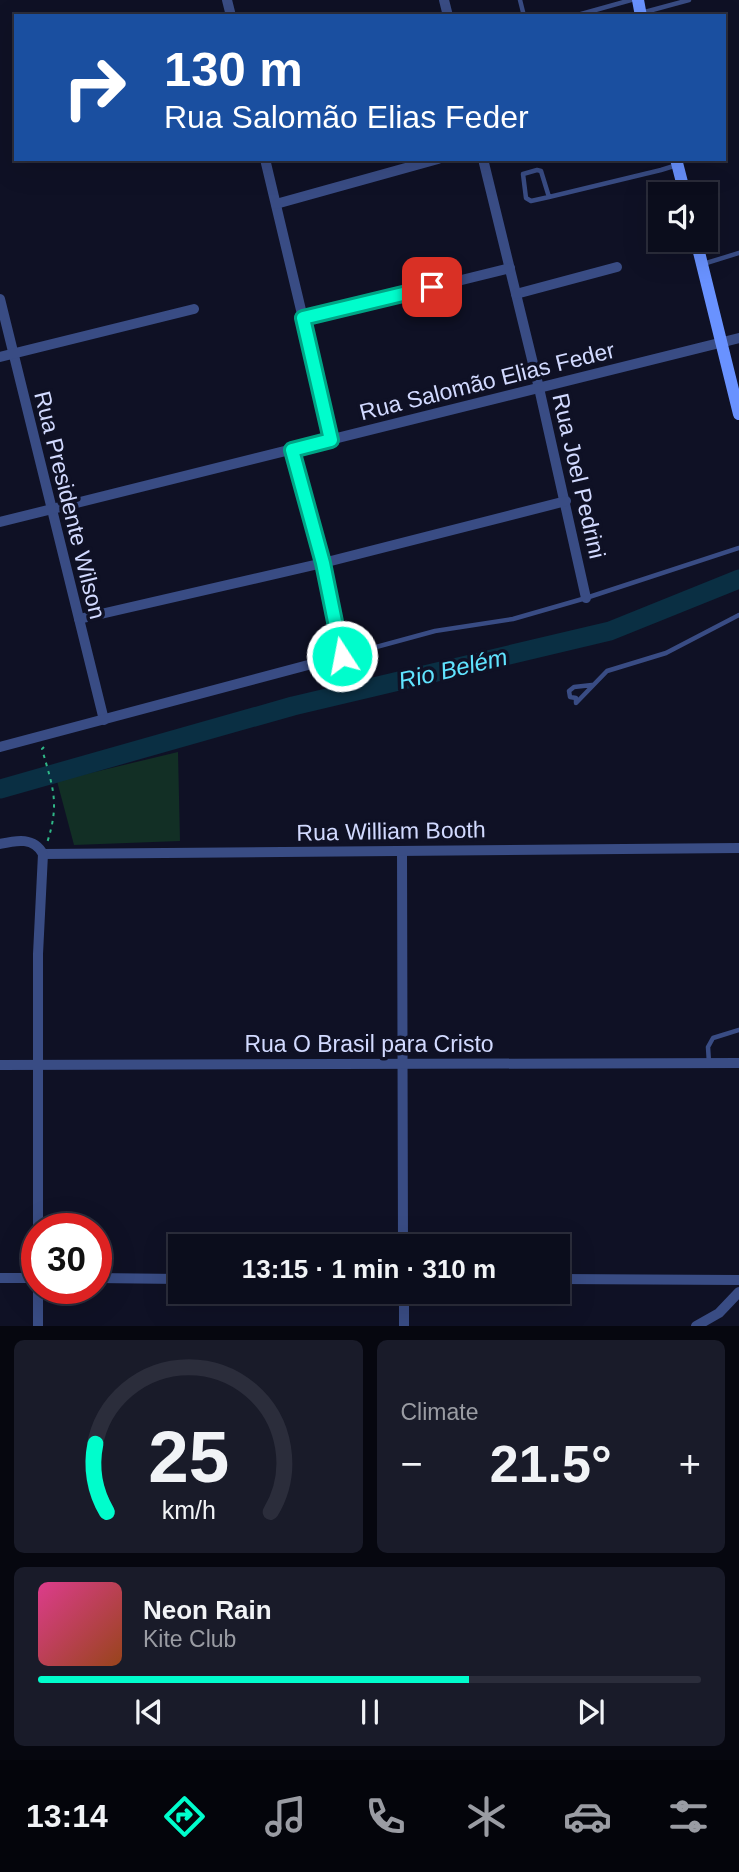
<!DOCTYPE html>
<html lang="en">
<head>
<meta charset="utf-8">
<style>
  body { margin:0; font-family:Helvetica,sans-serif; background:#191b29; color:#f1f3f6; height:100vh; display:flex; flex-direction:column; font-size:26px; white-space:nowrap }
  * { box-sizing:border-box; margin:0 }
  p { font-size:23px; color:#9a9ca3 }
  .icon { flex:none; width:38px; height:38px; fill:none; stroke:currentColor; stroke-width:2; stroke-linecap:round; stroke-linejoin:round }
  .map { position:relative; height:1326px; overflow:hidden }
  .sheet { display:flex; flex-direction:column; gap:14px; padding:14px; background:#06070f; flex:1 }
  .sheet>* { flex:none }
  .banner { position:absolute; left:14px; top:14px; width:712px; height:147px; border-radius:0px; box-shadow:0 7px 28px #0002,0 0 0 2px #2b2d3b; background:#1a4fa0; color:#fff; overflow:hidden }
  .controls { position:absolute; left:648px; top:182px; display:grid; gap:14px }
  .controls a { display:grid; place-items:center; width:70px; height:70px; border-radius:0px; background:#0b0d1c; box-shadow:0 7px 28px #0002,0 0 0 2px #2b2d3b; font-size:35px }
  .speed { position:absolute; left:21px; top:1213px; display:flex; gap:14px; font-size:35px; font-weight:700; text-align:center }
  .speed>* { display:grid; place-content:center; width:91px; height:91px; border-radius:50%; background:#0b0d1c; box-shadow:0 7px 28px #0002,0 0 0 2px #2b2d3b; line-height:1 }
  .speed .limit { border:10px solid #d22; background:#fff; color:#111 }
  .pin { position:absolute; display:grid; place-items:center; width:60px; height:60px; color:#fff; margin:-30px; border-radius:14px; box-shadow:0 4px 10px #0006 }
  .me { position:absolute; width:77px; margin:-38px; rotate:349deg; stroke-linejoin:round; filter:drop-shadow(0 0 5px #0008) }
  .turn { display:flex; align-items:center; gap:24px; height:147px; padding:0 35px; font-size:32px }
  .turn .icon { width:91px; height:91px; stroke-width:2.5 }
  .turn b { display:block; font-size:49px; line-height:60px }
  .big { font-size:52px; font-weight:700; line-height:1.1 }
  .sheet .widget { flex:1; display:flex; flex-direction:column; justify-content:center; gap:10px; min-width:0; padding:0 24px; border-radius:10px; background:#191b29 }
  .sheet .dial { align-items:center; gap:0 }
  .dial svg { height:182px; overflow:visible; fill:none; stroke:#2b2d3b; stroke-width:7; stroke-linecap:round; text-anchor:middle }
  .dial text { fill:#f1f3f6; stroke:none }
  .song { display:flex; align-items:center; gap:21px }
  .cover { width:84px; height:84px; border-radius:10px; background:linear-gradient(135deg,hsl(330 70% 55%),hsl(20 70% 35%)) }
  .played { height:7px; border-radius:4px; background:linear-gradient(90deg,#00fdcc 65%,#2b2d3b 65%) }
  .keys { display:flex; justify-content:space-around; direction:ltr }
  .heat { display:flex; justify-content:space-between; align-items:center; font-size:38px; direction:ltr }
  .sheet .tiles { flex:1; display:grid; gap:14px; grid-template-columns:1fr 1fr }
  .widget:last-child { grid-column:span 2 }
  .trip { position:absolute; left:168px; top:1234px; width:402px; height:70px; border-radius:0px; background:#0b0d1c; box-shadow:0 7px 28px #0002,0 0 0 2px #2b2d3b; font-weight:700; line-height:70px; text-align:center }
  .menu { display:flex; height:112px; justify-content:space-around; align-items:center; background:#04050b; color:#9a9ca3 }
  .menu .icon { width:49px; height:49px }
  .menu .selected { color:#00fdcc }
  .menu b { font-size:32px; color:#f1f3f6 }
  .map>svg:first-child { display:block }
</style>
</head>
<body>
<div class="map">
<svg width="739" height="1326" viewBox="0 0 739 1326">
  <rect width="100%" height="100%" fill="#0f1125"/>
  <path fill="#122f25" d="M178 752 180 841 74 845 57 781Z"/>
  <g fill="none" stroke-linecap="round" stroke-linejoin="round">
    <path stroke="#0a2f43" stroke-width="19" d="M0 789 293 706 610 631 739 579"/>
    <path stroke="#2fb787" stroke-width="2" stroke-dasharray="3.5 5" stroke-linecap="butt" d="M44 747 42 749C53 788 60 803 47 843"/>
    <g stroke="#394c84" stroke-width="4.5">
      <path d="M520 0 524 16"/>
      <path d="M641 13 689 0"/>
      <path d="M574 16 631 0"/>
      <path d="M549 197 541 171 537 170 523 174 526 198 531 201 549 197 661 170 677 165"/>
      <path d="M703 264 739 253"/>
      <path d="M343 656 435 631 513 619 586 598 739 548"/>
      <path d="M592 685 574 687 569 691 570 697 576 698V703L607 671 666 653 739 615"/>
      <path d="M709 1063 708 1047 713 1038 739 1030"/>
    </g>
    <g stroke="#394c84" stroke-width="10">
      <path d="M227 0 231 16"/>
      <path d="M444 0 448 16"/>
      <path d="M265 159 332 440"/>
      <path d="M483 159 539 388 586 598"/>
      <path d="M276 204 438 159"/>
      <path d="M516 294 617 267"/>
      <path d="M0 299 104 720"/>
      <path d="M303 319 510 268"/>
      <path d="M0 357 194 309"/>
      <path d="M0 522 739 338"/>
      <path d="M79 619 323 563 566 501"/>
      <path d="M0 747 342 656 323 563 292 450"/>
      <path d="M0 844C17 840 34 837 43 854"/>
      <path d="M402 851 403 1246"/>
      <path d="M43 854 739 848"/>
      <path d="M0 1065 739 1063"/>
      <path d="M38 1228V954L43 854"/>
      <path d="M0 1278H37"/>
      <path d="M96 1278 180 1279"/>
      <path d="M558 1279 739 1280"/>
      <path d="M404 1292V1326"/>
      <path d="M38 1326V1288"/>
      <path d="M696 1326 719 1313 739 1292"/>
    </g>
    <g stroke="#6992ff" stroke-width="12">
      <path d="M638 0 641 16"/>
      <path d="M676 159 685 194"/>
      <path d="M696 240 739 414"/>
    </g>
  </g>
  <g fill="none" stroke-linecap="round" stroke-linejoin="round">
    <defs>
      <path id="route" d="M342 656 323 563 292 450 331 440 303 318 432 287"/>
    </defs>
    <use href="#route" stroke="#00a485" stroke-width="18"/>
    <use href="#route" stroke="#00fdcc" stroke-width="12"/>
  </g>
  <g text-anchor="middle" stroke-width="7" stroke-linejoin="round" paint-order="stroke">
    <g font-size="23" fill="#d2daff" stroke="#0f1125">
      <text transform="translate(487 381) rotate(-14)" y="8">Rua Salomão Elias Feder</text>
      <text transform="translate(579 476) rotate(77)" y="8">Rua Joel Pedrini</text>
      <text transform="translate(70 505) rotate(76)" y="8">Rua Presidente Wilson</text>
      <text transform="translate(391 831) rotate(-1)" y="8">Rua William Booth</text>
      <text x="369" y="1052">Rua O Brasil para Cristo</text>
    </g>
    <g font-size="24" font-style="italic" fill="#60e4ff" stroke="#0f1125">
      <text transform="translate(453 669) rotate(-13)" y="8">Rio Belém</text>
    </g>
  </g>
</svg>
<div class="controls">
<a><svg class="icon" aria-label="sound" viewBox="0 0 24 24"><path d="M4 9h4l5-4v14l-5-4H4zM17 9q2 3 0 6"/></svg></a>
</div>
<div class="speed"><div class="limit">30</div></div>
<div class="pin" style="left:432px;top:287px;background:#d93025"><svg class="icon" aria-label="arrive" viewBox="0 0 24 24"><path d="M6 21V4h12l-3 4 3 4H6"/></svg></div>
<svg class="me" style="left:342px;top:656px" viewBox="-20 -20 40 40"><circle r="17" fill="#00fdcc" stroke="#fff" stroke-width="3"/><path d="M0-11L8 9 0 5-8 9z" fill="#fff"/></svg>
<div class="trip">13:15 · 1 min · 310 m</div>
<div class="banner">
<div class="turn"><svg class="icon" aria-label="right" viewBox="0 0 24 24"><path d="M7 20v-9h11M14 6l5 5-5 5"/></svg><div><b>130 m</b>Rua Salomão Elias Feder</div></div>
</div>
</div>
<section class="sheet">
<div class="tiles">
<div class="widget dial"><svg viewBox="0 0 100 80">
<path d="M14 69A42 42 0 1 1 86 69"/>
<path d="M14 69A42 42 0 0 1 9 39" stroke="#00fdcc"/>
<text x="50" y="56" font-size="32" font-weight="700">25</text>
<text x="50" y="72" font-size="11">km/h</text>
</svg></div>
<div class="widget"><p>Climate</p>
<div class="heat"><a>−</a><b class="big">21.5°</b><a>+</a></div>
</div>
<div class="widget">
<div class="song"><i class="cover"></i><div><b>Neon Rain</b><p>Kite Club</p></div></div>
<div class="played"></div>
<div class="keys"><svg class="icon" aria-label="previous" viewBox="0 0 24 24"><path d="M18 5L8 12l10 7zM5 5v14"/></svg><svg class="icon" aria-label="pause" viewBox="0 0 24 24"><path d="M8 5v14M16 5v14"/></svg><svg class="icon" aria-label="next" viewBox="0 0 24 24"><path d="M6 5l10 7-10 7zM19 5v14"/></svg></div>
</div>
</div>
</section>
<nav class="menu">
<b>13:14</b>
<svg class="icon selected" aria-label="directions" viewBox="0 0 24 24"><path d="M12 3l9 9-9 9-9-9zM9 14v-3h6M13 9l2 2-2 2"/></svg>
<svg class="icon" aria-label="music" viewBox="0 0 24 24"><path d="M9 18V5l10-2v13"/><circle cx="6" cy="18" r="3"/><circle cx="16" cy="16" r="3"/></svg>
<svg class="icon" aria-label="phone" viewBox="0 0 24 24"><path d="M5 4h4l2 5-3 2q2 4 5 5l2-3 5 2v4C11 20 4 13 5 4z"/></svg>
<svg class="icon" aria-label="climate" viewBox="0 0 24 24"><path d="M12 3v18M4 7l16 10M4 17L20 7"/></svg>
<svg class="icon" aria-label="car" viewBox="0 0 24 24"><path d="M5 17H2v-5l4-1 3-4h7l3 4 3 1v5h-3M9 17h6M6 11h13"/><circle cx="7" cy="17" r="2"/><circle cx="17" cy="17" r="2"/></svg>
<svg class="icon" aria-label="filters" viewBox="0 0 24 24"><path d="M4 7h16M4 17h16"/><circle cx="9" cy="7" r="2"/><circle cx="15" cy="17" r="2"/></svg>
</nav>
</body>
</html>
